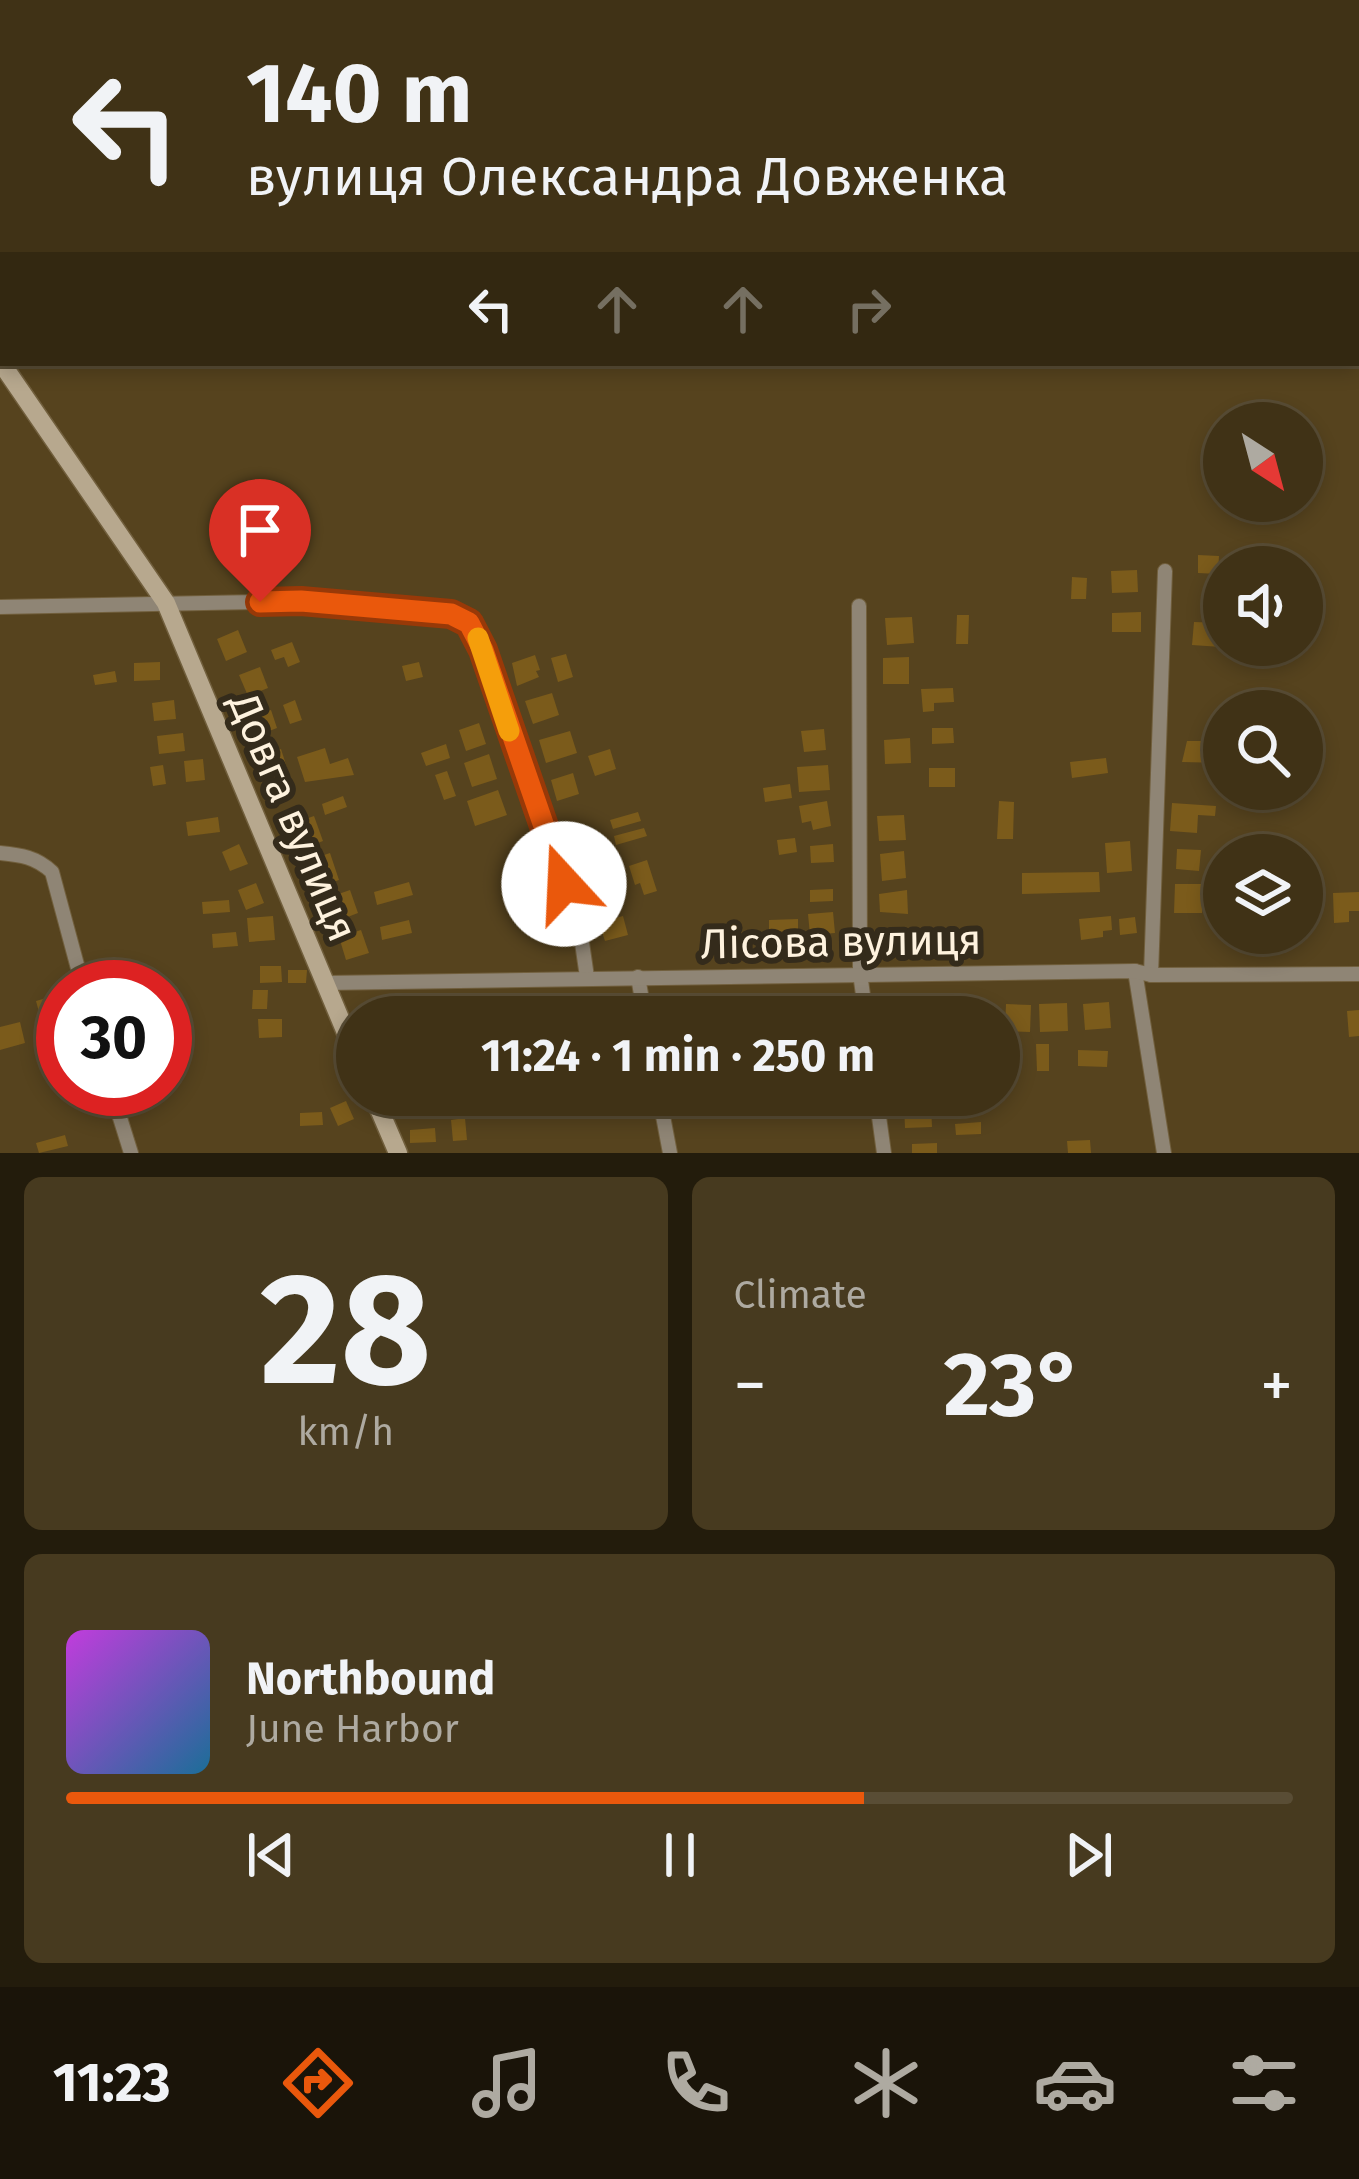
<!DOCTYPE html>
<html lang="en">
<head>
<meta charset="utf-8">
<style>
  body { margin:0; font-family:"Fira Sans",sans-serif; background:#473a1f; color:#f1f3f6; height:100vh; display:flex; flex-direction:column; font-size:45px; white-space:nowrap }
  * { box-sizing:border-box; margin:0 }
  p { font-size:39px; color:#aeaaa1 }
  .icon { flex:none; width:66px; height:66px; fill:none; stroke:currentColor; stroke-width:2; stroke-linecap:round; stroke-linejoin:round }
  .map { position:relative; height:1153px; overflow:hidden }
  .sheet { display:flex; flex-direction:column; gap:24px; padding:24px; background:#231c0c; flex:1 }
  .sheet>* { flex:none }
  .top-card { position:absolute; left:0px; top:0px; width:1359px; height:366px; box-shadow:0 6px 18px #0003,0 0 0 3px #594d35; background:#403216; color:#f1f3f6; overflow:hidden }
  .needle { width:78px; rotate:144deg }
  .tools { position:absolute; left:1203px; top:402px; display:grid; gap:24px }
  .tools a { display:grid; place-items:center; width:120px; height:120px; border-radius:50%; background:#403216; box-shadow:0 6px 18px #0003,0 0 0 3px #594d35; font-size:60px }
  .speed { position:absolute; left:36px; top:960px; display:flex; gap:24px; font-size:60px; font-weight:700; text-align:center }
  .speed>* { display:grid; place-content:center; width:156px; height:156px; border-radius:50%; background:#403216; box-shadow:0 6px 18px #0003,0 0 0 3px #594d35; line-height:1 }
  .speed .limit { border:18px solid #d22; background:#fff; color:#111 }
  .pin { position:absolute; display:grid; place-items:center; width:102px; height:102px; color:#fff; margin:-123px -51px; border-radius:50% 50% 50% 0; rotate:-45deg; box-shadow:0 0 12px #0007 }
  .pin .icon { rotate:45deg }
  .me { position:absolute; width:132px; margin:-66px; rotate:340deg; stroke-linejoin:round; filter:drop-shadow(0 0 9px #0008) }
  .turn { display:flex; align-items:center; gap:42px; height:252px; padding:0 48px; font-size:54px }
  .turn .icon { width:156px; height:156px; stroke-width:2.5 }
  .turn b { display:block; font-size:84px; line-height:102px }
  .lanes { display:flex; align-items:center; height:114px; padding:0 48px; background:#0003; justify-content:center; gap:60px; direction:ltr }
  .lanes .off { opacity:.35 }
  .big { font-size:90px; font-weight:700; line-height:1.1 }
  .sheet .widget { flex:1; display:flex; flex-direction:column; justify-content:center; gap:18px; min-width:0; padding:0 42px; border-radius:18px; background:#473a1f }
  .sheet .dial { align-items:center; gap:0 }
  .dial b { font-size:156px; line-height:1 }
  .song { display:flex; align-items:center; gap:36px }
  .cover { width:144px; height:144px; border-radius:18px; background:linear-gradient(135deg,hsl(290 70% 55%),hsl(200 70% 35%)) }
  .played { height:12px; border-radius:6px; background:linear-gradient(90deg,#ea580c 65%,#594d35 65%) }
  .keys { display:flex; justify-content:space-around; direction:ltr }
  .heat { display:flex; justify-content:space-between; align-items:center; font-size:66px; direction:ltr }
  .sheet .tiles { flex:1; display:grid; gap:24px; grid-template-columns:1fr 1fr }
  .widget:last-child { grid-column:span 2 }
  .trip { position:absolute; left:336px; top:996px; width:684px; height:120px; border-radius:60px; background:#403216; box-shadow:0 6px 18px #0003,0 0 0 3px #594d35; font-weight:700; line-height:120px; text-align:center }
  .tabs { display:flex; height:192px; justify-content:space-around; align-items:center; background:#1a1409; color:#aeaaa1 }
  .tabs .icon { width:84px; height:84px }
  .tabs .on { color:#ea580c }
  .tabs b { font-size:54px; color:#f1f3f6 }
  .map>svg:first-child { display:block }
</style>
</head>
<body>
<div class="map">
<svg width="1359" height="1153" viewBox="0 0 1359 1153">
  <rect width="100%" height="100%" fill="#56431e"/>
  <g fill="#7b5b1b">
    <path d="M1198 555 1219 556 1218 574 1198 573Z"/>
    <path d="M1137 570 1138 592 1112 593 1111 571Z"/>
    <path d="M1072 577 1087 578 1086 599H1071Z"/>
    <path d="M1141 612V632H1112V613Z"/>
    <path d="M957 615H969L968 644H956Z"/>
    <path d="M912 617 914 643 887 645 885 618Z"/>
    <path d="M1194 622 1223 623 1221 647 1192 645Z"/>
    <path d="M238 630 247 652 226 661 217 639Z"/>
    <path d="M292 642 300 662 288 667 284 657 275 660 271 650Z"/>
    <path d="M566 654 573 677 558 682 551 658Z"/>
    <path d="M535 655 540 670 536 671 539 677 517 686 512 663Z"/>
    <path d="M909 657V684H883V658Z"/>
    <path d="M160 662V680L134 681V663Z"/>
    <path d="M419 662 423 677 406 681 402 666Z"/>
    <path d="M260 667 268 688 248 696 239 675Z"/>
    <path d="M115 671 117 682 95 685 93 675Z"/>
    <path d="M953 688 954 702 934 703V711L923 712 921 689Z"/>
    <path d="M552 693 559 715 533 724 525 701Z"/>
    <path d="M174 700 176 719 154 721 152 703Z"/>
    <path d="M295 700 302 720 290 724 283 705Z"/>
    <path d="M271 710 277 728 253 737 246 718Z"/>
    <path d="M479 723 486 744 466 751 459 730Z"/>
    <path d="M932 728H953L954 743 932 744Z"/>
    <path d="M824 729 826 750 804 752 801 731Z"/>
    <path d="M570 731 577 753 546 763 539 740Z"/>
    <path d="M183 733 185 751 159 754 157 736Z"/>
    <path d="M910 738 911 763 885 764 884 740Z"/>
    <path d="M1187 741H1205V748L1223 749V763L1182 762Z"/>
    <path d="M446 744 450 758 426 766 421 753Z"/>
    <path d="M325 748 330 764 348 758 354 775 305 782 297 757Z"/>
    <path d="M281 749 288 771 264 778 258 756Z"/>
    <path d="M610 749 616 769 595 776 588 756Z"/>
    <path d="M489 754 497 779 472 787 464 763Z"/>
    <path d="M1106 758 1108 773 1072 778 1070 762Z"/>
    <path d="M203 759 205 780 186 782 184 761Z"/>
    <path d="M163 765 166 784 153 786 150 767Z"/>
    <path d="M828 765 830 790 799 792 797 767Z"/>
    <rect x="929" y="768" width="26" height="19"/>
    <path d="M447 771 456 796 444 800 435 775Z"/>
    <path d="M573 773 579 794 557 801 551 780Z"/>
    <path d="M790 784 792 798 765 802 763 788Z"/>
    <path d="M498 790 507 815 475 826 467 801Z"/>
    <path d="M343 796 347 807 325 815 322 804Z"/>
    <path d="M827 801 831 826 813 830 811 821 802 823 799 806Z"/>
    <path d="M999 801 1014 802 1013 839H997Z"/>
    <path d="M1172 803 1216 806 1215 816 1198 815 1197 833 1170 831Z"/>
    <path d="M638 812 641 821 613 829 610 820Z"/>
    <path d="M904 815 906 840 879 841 877 816Z"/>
    <path d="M314 816 323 841 297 851 288 825Z"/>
    <path d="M218 817 220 832 188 836 186 822Z"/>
    <path d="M644 828 647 836 616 845 614 836Z"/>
    <path d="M795 838 797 852 779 855 777 840Z"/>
    <path d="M1130 841 1132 871 1107 873 1105 843Z"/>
    <path d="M239 844 248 864 230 871 222 852Z"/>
    <path d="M833 844 834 862 811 863 810 846Z"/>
    <path d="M598 846 605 866 578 875 572 854Z"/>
    <path d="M1177 849 1201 850 1199 871 1176 869Z"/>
    <path d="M904 851 906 878 882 881 880 854Z"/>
    <path d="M330 853 339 880 318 887 309 860Z"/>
    <path d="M647 860 657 891 644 895 640 883 635 885 629 866Z"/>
    <path d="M527 866 535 888 510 897 502 875Z"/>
    <path d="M1099 872 1100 892 1022 894V873Z"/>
    <path d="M409 882 413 895 377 905 374 892Z"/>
    <path d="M256 883 264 903 246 910 238 890Z"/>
    <path d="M1175 884H1203L1202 913H1174Z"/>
    <path d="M833 889V901L810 902V890Z"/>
    <path d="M350 890 358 913 332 923 324 899Z"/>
    <path d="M907 890 908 914 880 912 879 894Z"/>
    <path d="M1359 892V911H1349V922L1334 923 1333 893Z"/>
    <path d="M229 900 230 912 203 914 202 902Z"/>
    <path d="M833 912 835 933 810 935 808 914Z"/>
    <path d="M273 916 275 940 249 942 247 918Z"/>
    <path d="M623 916 628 935 605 941 602 932 594 934 591 925Z"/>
    <path d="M1111 916 1112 930 1103 931V937L1081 940 1079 919Z"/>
    <path d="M1135 917 1137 933 1120 935 1119 919Z"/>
    <path d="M798 919V931L769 932V920Z"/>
    <path d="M409 920 412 933 382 940 380 927Z"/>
    <path d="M361 930 369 953 346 960 339 937Z"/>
    <path d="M236 932 238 946 213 948 212 934Z"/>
    <path d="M260 966H281L282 982 260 983Z"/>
    <path d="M288 970H307L306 983H288Z"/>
    <path d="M253 990H268L267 1009H252Z"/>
    <path d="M60 994 63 1004 39 1012 36 1001Z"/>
    <path d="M1109 1002 1111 1028 1085 1030 1083 1004Z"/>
    <path d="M1067 1003 1068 1031 1040 1032 1039 1004Z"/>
    <rect x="893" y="1004" width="20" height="13"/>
    <path d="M969 1004 993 1005V1017H969Z"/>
    <path d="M1006 1004 1031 1005 1030 1032 1005 1031Z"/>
    <path d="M926 1006 951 1007V1017H926Z"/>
    <path d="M1359 1010V1036L1349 1037 1347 1011Z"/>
    <path d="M258 1019H282V1037L259 1038Z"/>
    <path d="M20 1022 25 1043 0 1050V1027Z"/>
    <path d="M999 1040H1009V1055H1019L1020 1067 999 1068Z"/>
    <path d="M1036 1044H1049V1071H1037Z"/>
    <path d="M1078 1050 1108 1051 1107 1067 1078 1066Z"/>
    <path d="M346 1101 354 1119 338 1126 330 1108Z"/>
    <path d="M931 1103 932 1127 905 1128 904 1104Z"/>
    <path d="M322 1112 323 1125 300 1126V1113Z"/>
    <path d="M465 1118 467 1140 453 1141 451 1120Z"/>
    <path d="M981 1122V1134L956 1135 955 1124Z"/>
    <path d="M435 1128 436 1142 410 1143V1130Z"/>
    <path d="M65 1135 68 1146 39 1153 36 1143Z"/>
    <path d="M1090 1140 1091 1153H1068L1067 1141Z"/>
    <path d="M937 1143V1153H912V1144Z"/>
  </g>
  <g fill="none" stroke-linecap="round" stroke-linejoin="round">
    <defs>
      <g id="street">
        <path d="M859 606 860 973 866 1017"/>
        <path d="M0 607 301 601 461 616 476 633 483 650 580 929 587 977"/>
        <path d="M0 853C21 855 36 857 52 872L83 987"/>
        <path d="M1135 971 1164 1153"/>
        <path d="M1151 975 1165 571"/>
        <path d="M638 977 645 1017"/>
        <path d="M324 983 1135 971 1151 975 1359 974"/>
        <path d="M111 1089 131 1153"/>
        <path d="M659 1095 670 1153"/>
        <path d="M876 1095 884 1153"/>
      </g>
      <g id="secondary">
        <path d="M0 361 166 603 357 1059"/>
        <path d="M373 1095 398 1153"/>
      </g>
    </defs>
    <use href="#street" stroke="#715f3d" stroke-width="16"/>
    <use href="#secondary" stroke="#715f3d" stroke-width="21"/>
    <use href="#street" stroke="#8f8575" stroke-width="14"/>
    <use href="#secondary" stroke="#b7a88e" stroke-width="18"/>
  </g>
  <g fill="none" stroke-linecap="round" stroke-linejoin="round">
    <defs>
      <path id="route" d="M260 602 301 601 451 614 469 623 483 650 564 884"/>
    </defs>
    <use href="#route" stroke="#983908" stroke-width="30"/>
    <use href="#route" stroke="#ea580c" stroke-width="21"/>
    <path stroke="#f59e0b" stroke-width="21" d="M478 638 509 731"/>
  </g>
  <g text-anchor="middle" stroke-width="12" stroke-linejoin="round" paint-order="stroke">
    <g font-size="42" fill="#fef2de" stroke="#342b1b">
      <text transform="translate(294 817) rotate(67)" y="15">Довга вулиця</text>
      <text transform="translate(841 941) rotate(-1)" y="15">Лісова вулиця</text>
    </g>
  </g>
</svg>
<div class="tools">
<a><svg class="needle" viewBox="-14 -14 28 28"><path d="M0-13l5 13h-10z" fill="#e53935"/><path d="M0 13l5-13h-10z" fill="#aeaaa1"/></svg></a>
<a><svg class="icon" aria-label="sound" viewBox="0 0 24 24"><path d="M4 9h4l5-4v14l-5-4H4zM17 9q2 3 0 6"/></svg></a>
<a><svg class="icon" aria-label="search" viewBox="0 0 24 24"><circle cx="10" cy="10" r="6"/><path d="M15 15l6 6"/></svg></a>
<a><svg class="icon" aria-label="layers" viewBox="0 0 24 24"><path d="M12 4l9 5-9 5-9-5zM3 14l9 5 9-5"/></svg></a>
</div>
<div class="speed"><div class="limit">30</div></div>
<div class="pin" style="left:260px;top:602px;background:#d93025"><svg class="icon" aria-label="arrive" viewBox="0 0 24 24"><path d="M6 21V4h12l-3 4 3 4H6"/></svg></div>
<svg class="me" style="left:564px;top:884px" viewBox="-20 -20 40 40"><circle r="19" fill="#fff"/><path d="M0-13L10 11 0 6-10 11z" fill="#ea580c"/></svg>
<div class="trip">11:24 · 1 min · 250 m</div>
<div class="top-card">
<div class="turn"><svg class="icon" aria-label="left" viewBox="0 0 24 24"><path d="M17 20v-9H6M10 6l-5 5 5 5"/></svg><div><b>140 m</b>вулиця Олександра Довженка</div></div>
<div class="lanes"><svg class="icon" aria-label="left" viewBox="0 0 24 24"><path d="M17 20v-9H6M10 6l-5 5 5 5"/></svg><svg class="icon off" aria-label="ahead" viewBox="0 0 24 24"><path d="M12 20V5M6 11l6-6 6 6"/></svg><svg class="icon off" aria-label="ahead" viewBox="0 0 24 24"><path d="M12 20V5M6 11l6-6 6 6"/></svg><svg class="icon off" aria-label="right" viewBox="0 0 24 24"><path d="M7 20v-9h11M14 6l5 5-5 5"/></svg></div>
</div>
</div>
<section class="sheet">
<div class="tiles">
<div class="widget dial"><b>28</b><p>km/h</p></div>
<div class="widget"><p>Climate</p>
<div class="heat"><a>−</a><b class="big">23°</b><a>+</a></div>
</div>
<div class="widget">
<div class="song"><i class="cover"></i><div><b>Northbound</b><p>June Harbor</p></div></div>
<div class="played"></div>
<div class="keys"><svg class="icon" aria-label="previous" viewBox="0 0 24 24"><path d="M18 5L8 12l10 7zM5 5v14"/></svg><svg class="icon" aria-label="pause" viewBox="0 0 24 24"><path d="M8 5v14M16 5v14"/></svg><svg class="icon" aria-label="next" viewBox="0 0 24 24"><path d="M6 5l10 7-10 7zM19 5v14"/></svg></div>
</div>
</div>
</section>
<nav class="tabs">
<b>11:23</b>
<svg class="icon on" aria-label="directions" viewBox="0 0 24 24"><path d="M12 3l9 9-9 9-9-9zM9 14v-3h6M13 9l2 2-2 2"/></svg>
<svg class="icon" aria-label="music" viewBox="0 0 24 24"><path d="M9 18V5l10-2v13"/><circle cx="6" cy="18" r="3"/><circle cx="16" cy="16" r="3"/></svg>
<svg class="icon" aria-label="phone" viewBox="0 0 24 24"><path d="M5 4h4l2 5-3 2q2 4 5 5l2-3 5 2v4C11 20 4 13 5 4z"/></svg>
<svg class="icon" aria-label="climate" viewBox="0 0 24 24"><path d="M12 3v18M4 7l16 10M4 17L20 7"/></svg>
<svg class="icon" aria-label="car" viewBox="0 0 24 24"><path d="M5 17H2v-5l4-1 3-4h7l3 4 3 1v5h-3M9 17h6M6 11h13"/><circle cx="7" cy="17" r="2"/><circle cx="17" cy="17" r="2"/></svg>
<svg class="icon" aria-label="filters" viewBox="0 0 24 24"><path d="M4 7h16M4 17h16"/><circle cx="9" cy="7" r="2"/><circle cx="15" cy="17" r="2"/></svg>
</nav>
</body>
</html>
